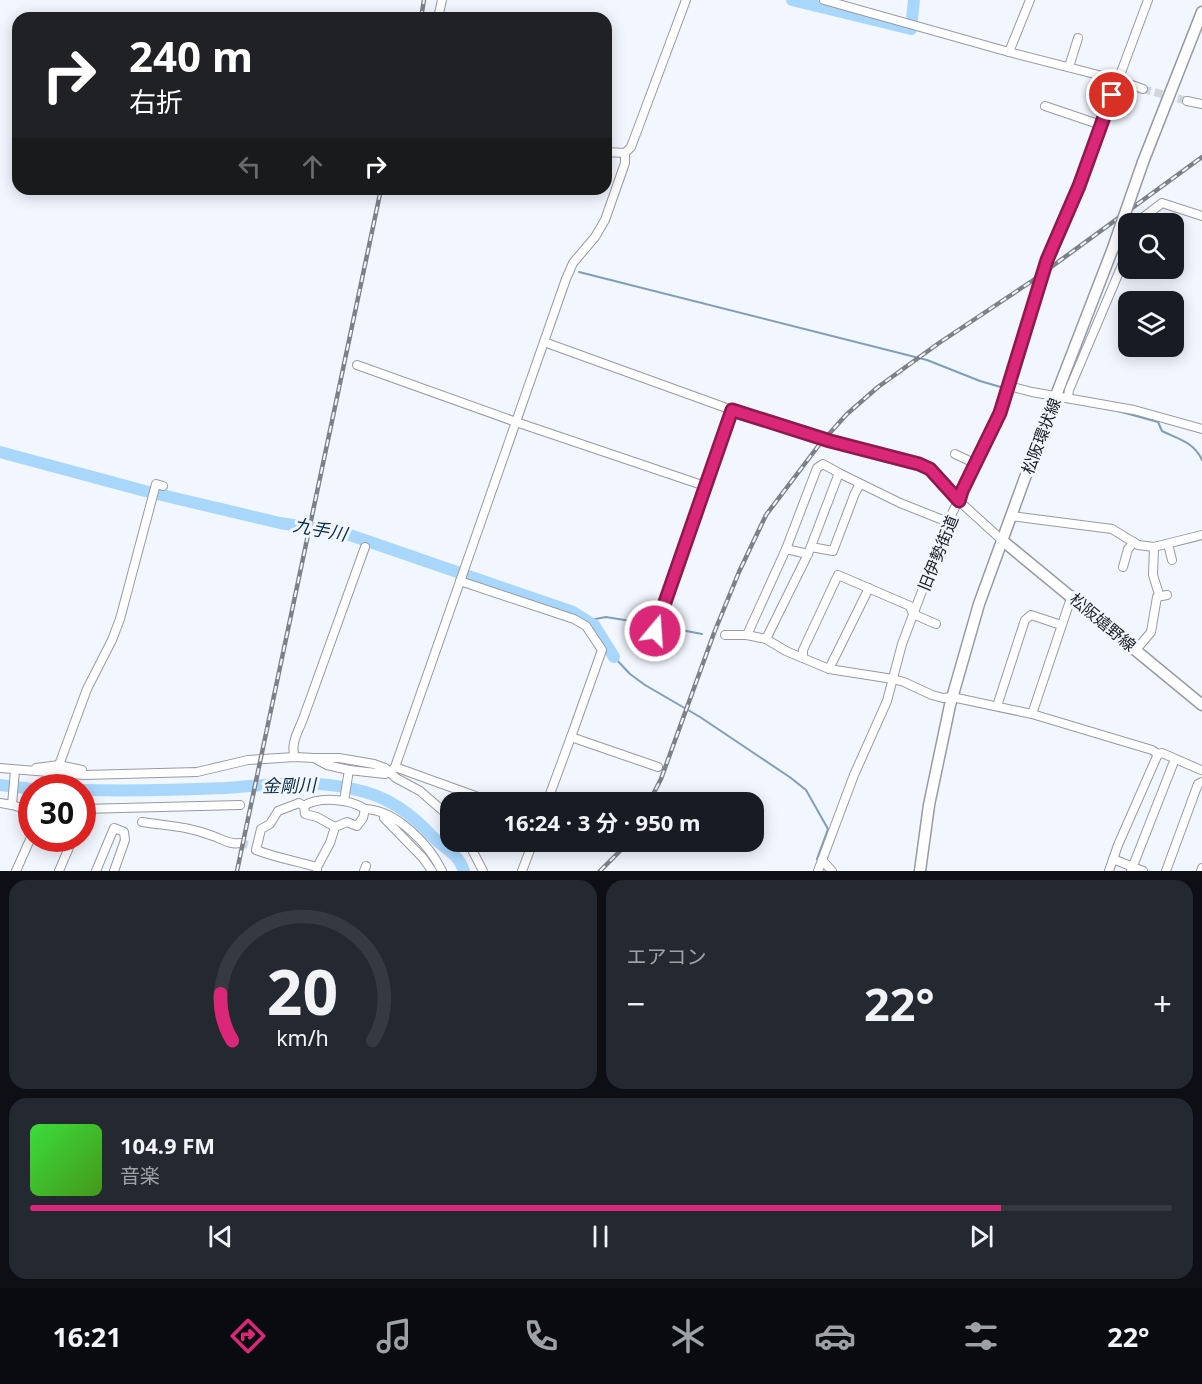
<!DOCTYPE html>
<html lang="ja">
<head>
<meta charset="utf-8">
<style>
  body { margin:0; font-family:"Noto Sans","Noto Sans JP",sans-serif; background:#242831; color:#f1f3f6; height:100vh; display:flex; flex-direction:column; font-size:22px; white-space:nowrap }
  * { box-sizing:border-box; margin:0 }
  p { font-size:20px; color:#9ea1a6 }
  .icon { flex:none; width:33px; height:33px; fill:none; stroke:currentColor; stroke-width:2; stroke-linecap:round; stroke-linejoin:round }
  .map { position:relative; height:871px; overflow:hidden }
  .details { display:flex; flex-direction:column; gap:9px; padding:9px; background:#0d0f14; flex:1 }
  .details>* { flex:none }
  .guide { position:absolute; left:12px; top:12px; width:600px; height:183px; border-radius:18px; box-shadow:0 3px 15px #0003; background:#202124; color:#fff; overflow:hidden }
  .fabs { position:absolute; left:1118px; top:213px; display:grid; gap:12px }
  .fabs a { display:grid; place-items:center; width:66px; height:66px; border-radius:12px; background:#171b24; box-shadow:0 3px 15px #0003; font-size:30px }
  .speed { position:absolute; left:18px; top:774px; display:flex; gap:12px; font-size:30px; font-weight:700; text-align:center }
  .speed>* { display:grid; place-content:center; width:78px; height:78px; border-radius:50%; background:#171b24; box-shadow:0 3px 15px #0003; line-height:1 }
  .speed .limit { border:9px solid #d22; background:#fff; color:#111 }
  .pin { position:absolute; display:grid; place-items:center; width:51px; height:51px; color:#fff; margin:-26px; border:3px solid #fff; border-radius:50%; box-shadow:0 2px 6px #0007 }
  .me { position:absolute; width:66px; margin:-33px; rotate:18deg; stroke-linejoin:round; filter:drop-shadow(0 0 4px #0008) }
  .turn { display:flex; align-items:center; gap:21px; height:126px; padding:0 18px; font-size:27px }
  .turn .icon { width:78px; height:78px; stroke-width:2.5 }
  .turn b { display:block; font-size:42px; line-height:51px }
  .lanes { display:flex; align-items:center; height:57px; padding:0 18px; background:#0003; justify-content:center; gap:30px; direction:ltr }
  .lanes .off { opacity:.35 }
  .big { font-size:45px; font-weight:700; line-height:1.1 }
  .details .widget { flex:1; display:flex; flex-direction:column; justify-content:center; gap:9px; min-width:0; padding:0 21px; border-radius:18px; background:#242831 }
  .details .dial { align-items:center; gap:0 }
  .dial svg { height:156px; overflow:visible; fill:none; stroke:#363941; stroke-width:7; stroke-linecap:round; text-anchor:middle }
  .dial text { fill:#f1f3f6; stroke:none }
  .song { display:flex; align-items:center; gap:18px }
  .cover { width:72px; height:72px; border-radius:9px; background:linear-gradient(135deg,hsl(120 70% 55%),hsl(100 70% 35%)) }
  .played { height:6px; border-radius:3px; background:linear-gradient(90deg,#db2777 85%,#363941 85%) }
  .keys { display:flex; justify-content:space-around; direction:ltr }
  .heat { display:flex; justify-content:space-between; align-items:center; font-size:33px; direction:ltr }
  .details .tiles { flex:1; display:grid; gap:9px; grid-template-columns:1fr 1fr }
  .widget:last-child { grid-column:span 2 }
  .trip { position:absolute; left:440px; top:792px; width:324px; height:60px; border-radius:18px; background:#171b24; box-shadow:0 3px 15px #0003; font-weight:700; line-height:60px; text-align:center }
  .menu { display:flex; height:96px; justify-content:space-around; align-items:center; background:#090b0e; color:#9ea1a6 }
  .menu .icon { width:42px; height:42px }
  .menu .active { color:#db2777 }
  .menu b { font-size:27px; color:#f1f3f6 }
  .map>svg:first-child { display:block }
</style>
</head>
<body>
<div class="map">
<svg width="1202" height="871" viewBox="0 0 1202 871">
  <rect width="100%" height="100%" fill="#f2f6ff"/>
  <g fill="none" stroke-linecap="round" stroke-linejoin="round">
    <g stroke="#7e9eb9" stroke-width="2">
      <path d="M579 272 927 360 980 381 1004 388"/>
      <path d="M1118 411 1158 422 1162 431C1178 439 1194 442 1202 460"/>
      <path d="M590 620 606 617 655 625"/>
      <path d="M660 626 702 634"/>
      <path d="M614 657 630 674 645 685 700 717 791 778 806 790 828 829 817 859 819 863"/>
    </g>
    <g stroke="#a9d7fc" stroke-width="12">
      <path d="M792 0 911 29 914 0"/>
      <path d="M0 452 145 491 280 523 344 533 573 612 594 625 614 657"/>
      <path d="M0 785 32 789"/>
      <path d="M82 790C130 791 177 790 225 788 267 785 312 779 353 789 388 796 411 813 434 838 446 850 458 853 464 871"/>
    </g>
    <g stroke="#d1d5dd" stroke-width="8" stroke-dasharray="8 4" stroke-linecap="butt">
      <path d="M1143 89 1187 101"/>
      <path d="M240 843 252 846"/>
    </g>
    <defs>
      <g id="minor">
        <path d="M824 0 1009 52 1118 80 1143 89"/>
        <path d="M438 18 442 0"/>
        <path d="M1009 52 1030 0"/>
        <path d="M1069 67 1078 38"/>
        <path d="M1187 101 1202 104"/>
        <path d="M1045 106 1101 125"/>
        <path d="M606 152 625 153"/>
        <path d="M1141 224 1145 216 1162 203 1202 216"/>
        <path d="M544 342 732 410 830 441 919 464 930 469 959 501 1003 541"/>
        <path d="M357 365 516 422 705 486"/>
        <path d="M1009 386 1032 392 1134 410 1202 429"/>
        <path d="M1068 397 1069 390 1128 251"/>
        <path d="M955 454 976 464"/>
        <path d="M1011 516 1112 529 1138 545 1154 547 1202 535"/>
        <path d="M1168 544 1172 560"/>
        <path d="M811 547 833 551 855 493 860 484"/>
        <path d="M1154 547 1153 575 1158 591"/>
        <path d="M786 549 817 468 823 464 839 473"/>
        <path d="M1123 567 1128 549 1134 542"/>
        <path d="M460 581 574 619 586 626 602 650 571 737 658 767"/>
        <path d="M655 631 732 410"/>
        <path d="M725 635H747L766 639 786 651 829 669 893 679 904 682 932 695 943 698 952 697 1032 714 1152 750 1158 754 1162 753 1201 770"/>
        <path d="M747 635 786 549 808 554"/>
        <path d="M766 639 808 554 839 473 900 503 948 522"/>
        <path d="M1136 650 1151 632 1157 597 1167 595"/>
        <path d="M803 658V650L838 575 910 606 913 614 936 624"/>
        <path d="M829 669 869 588"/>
        <path d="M997 706 1025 620 1031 615 1061 625"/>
        <path d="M1032 714 1072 595"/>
        <path d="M295 757C290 744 298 732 303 719L365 547"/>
        <path d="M314 758H339L374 764 385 768 396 778 420 791 450 817"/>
        <path d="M59 765 82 770"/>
        <path d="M395 767 492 802"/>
        <path d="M0 768 84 775 197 772 248 760 295 757 314 758 327 765 349 770 385 774 390 772 395 767 566 279 573 263 595 237 605 220 625 163V153L631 147 686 0"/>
        <path d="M36 768 59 765 87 689 112 640 120 619 156 484 163 486"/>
        <path d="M344 801 349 770"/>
        <path d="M547 802 571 737"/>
        <path d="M0 803 12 805 32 811"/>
        <path d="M12 805 15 770"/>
        <path d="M304 806C319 796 350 799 365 809L363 818 357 826 347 822 335 827 330 843 317 867V871"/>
        <path d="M82 809 240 805"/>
        <path d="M365 809C396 810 429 844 442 871"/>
        <path d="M384 818 423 858 432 871"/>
        <path d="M142 822C167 826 188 826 213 836 222 839 230 845 240 843"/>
        <path d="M468 842 483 871"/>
        <path d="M1113 859 1143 871"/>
        <path d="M822 860 832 871"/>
        <path d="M317 867C296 861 277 858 256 850L261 829 270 824 278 811 299 803 304 806 305 814 317 817 335 827"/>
        <path d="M16 871 32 835"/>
        <path d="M59 871 73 838"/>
        <path d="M96 871 114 828 124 832 125 840 114 871"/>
        <path d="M364 871 366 866"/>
        <path d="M522 871 533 842"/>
        <path d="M818 871 854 775 887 701 902 644 948 522 1000 413 1047 259 1079 185 1148 0"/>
        <path d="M1109 871 1118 845 1158 754"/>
        <path d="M1131 871 1173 764"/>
        <path d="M1166 871 1198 784 1202 782"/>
        <path d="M1201 871 1202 868"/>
      </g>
      <g id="major">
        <path d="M1143 162 1202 12"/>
        <path d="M1003 541 1202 705"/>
        <path d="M920 871 929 805 950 705 979 604 1038 442 1113 248"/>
      </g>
    </defs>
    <use href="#minor" stroke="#969aa4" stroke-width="10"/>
    <use href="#major" stroke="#969aa4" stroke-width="13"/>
    <use href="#minor" stroke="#fff" stroke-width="8"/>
    <use href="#major" stroke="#fff" stroke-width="10"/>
    <defs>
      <g id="rail">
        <path d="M421 18 424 0"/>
        <path d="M649 802 661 779 714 633 739 572 766 515 819 445 847 414 878 387 939 343 1032 281 1202 157"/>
        <path d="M237 871 381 189"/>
        <path d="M600 871 619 852 626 842"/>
      </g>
    </defs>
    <use href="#rail" stroke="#7d8087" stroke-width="4.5"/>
    <use href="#rail" stroke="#f2f6ff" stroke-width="2" stroke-dasharray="7" stroke-linecap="butt"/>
    <defs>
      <path id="major-bridge" d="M1113 248 1143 162"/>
    </defs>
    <use href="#major-bridge" stroke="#969aa4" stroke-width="13" stroke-linecap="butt"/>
    <use href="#major-bridge" stroke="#fff" stroke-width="10"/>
  </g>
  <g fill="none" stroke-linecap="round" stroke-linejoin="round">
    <defs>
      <path id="route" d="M655 631 732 410 830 441 919 464 930 469 959 501 962 491 1000 413 1047 260 1079 186 1112 95"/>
    </defs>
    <use href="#route" stroke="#8e194d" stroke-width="15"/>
    <use href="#route" stroke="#db2777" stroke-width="10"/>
  </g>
  <g text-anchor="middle" stroke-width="6" stroke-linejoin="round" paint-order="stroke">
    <g font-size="16" fill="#181a1e" stroke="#f2f6ff">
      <text transform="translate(1041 436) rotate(-69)" y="6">松阪環状線</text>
      <text transform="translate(938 553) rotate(-68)" y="6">旧伊勢街道</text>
      <text transform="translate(1103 622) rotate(40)" y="6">松阪嬉野線</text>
    </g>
    <g font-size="18" font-style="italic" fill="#072c44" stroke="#f2f6ff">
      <text transform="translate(320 530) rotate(11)" y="6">九手川</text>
      <text transform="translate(289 786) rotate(-1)" y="6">金剛川</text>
    </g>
  </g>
</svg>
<div class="fabs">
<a><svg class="icon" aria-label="search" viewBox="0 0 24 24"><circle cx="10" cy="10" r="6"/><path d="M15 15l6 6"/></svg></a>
<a><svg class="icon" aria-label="layers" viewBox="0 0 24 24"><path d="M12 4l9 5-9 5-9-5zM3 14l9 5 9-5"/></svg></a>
</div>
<div class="speed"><div class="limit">30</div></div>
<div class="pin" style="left:1112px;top:95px;background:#d93025"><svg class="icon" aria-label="arrive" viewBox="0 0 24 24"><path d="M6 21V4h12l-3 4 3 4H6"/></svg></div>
<svg class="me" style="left:655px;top:631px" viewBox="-20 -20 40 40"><circle r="17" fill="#db2777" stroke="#fff" stroke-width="3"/><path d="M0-11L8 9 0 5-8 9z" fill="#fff"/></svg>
<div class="trip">16:24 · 3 分 · 950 m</div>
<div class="guide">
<div class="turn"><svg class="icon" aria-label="right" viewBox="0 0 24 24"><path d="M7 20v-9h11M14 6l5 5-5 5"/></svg><div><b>240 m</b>右折</div></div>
<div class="lanes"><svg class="icon off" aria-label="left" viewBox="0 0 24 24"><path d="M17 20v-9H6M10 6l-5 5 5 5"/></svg><svg class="icon off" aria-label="ahead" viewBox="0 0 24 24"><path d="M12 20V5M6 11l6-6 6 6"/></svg><svg class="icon" aria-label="right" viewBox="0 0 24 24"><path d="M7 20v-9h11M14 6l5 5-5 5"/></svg></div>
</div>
</div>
<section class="details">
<div class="tiles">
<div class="widget dial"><svg viewBox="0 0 100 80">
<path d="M14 69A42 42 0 1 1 86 69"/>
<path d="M14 69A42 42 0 0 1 8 45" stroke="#db2777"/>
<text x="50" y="56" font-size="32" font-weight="700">20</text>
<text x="50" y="72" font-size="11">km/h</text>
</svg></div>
<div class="widget"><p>エアコン</p>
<div class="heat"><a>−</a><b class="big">22°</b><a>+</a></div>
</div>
<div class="widget">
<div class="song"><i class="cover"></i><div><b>104.9 FM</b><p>音楽</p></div></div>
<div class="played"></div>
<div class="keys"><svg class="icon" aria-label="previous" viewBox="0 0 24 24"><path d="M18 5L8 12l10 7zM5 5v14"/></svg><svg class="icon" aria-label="pause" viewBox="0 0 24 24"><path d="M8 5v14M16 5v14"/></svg><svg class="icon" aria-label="next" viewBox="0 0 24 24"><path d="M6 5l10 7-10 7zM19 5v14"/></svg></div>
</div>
</div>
</section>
<nav class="menu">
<b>16:21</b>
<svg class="icon active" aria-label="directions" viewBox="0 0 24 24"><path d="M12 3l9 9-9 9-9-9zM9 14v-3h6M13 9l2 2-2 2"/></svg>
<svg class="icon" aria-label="music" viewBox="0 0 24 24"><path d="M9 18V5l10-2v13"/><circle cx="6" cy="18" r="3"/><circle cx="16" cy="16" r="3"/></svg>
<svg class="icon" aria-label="phone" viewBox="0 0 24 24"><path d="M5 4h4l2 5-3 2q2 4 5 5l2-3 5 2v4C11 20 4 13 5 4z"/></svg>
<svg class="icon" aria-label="climate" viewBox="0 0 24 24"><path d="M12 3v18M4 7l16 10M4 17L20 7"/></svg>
<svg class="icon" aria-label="car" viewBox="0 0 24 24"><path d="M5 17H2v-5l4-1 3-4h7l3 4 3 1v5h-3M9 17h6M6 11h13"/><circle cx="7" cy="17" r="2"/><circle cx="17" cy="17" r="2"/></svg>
<svg class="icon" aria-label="filters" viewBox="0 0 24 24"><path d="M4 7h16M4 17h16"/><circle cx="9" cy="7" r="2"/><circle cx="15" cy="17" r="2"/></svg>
<b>22°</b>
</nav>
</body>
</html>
